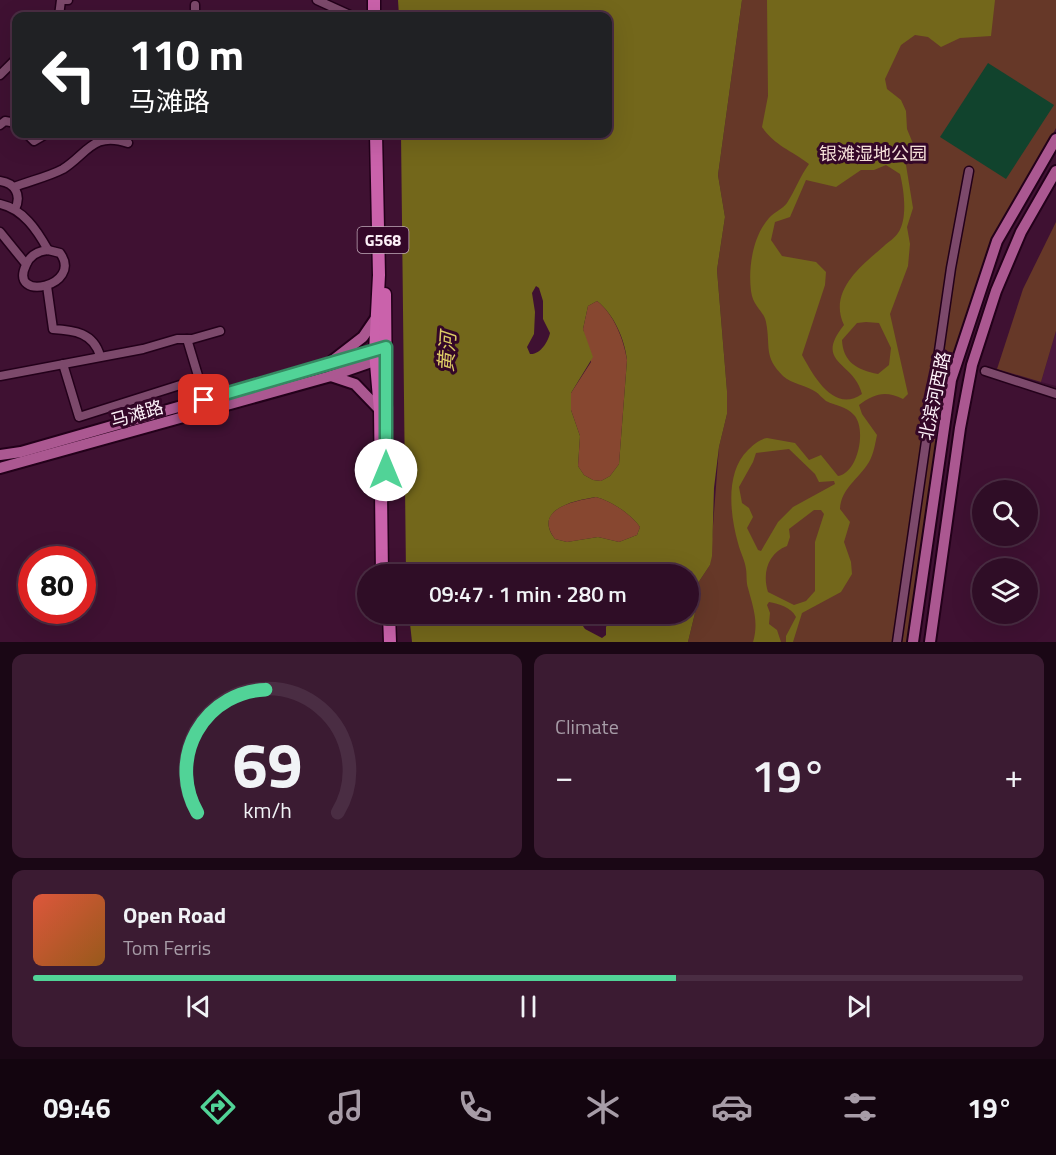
<!DOCTYPE html>
<html lang="en">
<head>
<meta charset="utf-8">
<style>
  body { margin:0; font-family:"Titillium Web","Noto Sans SC",sans-serif; background:#3b1b32; color:#f1f3f6; height:100vh; display:flex; flex-direction:column; font-size:22px; white-space:nowrap }
  * { box-sizing:border-box; margin:0 }
  p { font-size:20px; color:#a79ca7 }
  .icon { flex:none; width:33px; height:33px; fill:none; stroke:currentColor; stroke-width:2; stroke-linecap:round; stroke-linejoin:round }
  .map { position:relative; height:642px; overflow:hidden }
  .side { display:flex; flex-direction:column; gap:12px; padding:12px; background:#1a0715; flex:1 }
  .side>* { flex:none }
  .hud { position:absolute; left:12px; top:12px; width:600px; height:126px; border-radius:12px; box-shadow:0 6px 24px #0002,0 0 0 2px #4a2d43; background:#202124; color:#fff; overflow:hidden }
  .fabs { position:absolute; left:972px; top:480px; display:grid; gap:12px }
  .fabs a { display:grid; place-items:center; width:66px; height:66px; border-radius:50%; background:#2f0d26; box-shadow:0 6px 24px #0002,0 0 0 2px #4a2d43; font-size:30px }
  .speed { position:absolute; left:18px; top:546px; display:flex; gap:12px; font-size:30px; font-weight:700; text-align:center }
  .speed>* { display:grid; place-content:center; width:78px; height:78px; border-radius:50%; background:#2f0d26; box-shadow:0 6px 24px #0002,0 0 0 2px #4a2d43; line-height:1 }
  .speed .limit { border:9px solid #d22; background:#fff; color:#111 }
  .pin { position:absolute; display:grid; place-items:center; width:51px; height:51px; color:#fff; margin:-26px; border-radius:12px; box-shadow:0 3px 9px #0006 }
  .me { position:absolute; width:66px; margin:-33px; rotate:0deg; stroke-linejoin:round; filter:drop-shadow(0 0 4px #0008) }
  .turn { display:flex; align-items:center; gap:21px; height:126px; padding:0 18px; font-size:27px }
  .turn .icon { width:78px; height:78px; stroke-width:2.5 }
  .turn b { display:block; font-size:42px; line-height:51px }
  .big { font-size:45px; font-weight:600; line-height:1.1 }
  .side .widget { flex:1; display:flex; flex-direction:column; justify-content:center; gap:9px; min-width:0; padding:0 21px; border-radius:12px; background:#3b1b32 }
  .side .dial { align-items:center; gap:0 }
  .dial svg { height:156px; overflow:visible; fill:none; stroke:#4a2d43; stroke-width:7; stroke-linecap:round; text-anchor:middle }
  .dial text { fill:#f1f3f6; stroke:none }
  .song { display:flex; align-items:center; gap:18px }
  .cover { width:72px; height:72px; border-radius:9px; background:linear-gradient(135deg,hsl(10 70% 55%),hsl(30 70% 35%)) }
  .played { height:6px; border-radius:3px; background:linear-gradient(90deg,#51d397 65%,#4a2d43 65%) }
  .keys { display:flex; justify-content:space-around; direction:ltr }
  .heat { display:flex; justify-content:space-between; align-items:center; font-size:33px; direction:ltr }
  .side .tiles { flex:1; display:grid; gap:12px; grid-template-columns:1fr 1fr }
  .widget:last-child { grid-column:span 2 }
  .trip { position:absolute; left:357px; top:564px; width:342px; height:60px; border-radius:30px; background:#2f0d26; box-shadow:0 6px 24px #0002,0 0 0 2px #4a2d43; font-weight:600; line-height:60px; text-align:center }
  .tab-bar { display:flex; height:96px; justify-content:space-around; align-items:center; background:#13050f; color:#a79ca7 }
  .tab-bar .icon { width:42px; height:42px }
  .tab-bar .active { color:#51d397 }
  .tab-bar b { font-size:27px; color:#f1f3f6 }
  .map>svg:first-child { display:block }
</style>
</head>
<body>
<div class="map">
<svg width="1056" height="642" viewBox="0 0 1056 642">
  <rect width="100%" height="100%" fill="#3f1132"/>
  <path fill="#4c183e" d="M1056 331V386L1041 382Z"/>
  <g fill="#663828">
    <path d="M742 0H1056V128L997 241 951 380 913 642H688L695 613 696 586 710 565 719 447 727 414V391L717 270 725 217 718 175Z"/>
    <path d="M1056 222V331L1041 382 997 369 1023 289Z"/>
  </g>
  <g fill="#874730">
    <path d="M597 301C614 314 624 340 627 360L619 464 610 476 601 481 593 480 584 475 578 466 580 436 571 410V393L591 362 583 329 588 306Z"/>
    <path d="M596 497C611 501 631 514 640 527L637 535 619 542 598 537 567 542 555 539C532 508 576 501 596 497Z"/>
  </g>
  <g fill="#73671b" fill-rule="evenodd">
    <path d="M398 0H742L718 175 725 217 717 270 727 391V414L719 447 714 488 712 556 710 565 696 586 695 613 688 642H412L409 614H575L585 629 602 638 606 635V627L611 618 609 614H688V574H406L401 134H608V16H399ZM536 286 539 288 543 301V319L550 333C548 342 540 355 530 354L527 347 534 334 535 312 532 293ZM597 301C614 314 625 340 627 360L619 464 610 476 601 481 593 480 584 475 578 466 580 436 571 410V393L593 357 583 329 588 306ZM596 497C611 501 631 514 640 527L637 535 619 542 598 537 567 542 555 539C532 509 576 500 596 497Z"/>
    <path d="M767 0H995L991 36 960 38 941 47 928 37 915 35 901 45 885 79 887 89 901 100 906 111 907 129 916 151 912 156 903 143 894 153 906 165 913 208 907 227 910 244 908 266 890 314 908 394 903 399C885 390 874 394 859 405L862 414 877 435C875 444 874 453 869 462 859 479 841 488 840 509L850 522 844 542 851 562 852 574 841 592 802 613 793 642H786V636L796 617C791 607 779 604 769 602L767 605 770 613 769 624 777 630 781 642H753C759 622 753 607 748 588 746 582 747 575 746 569 745 560 740 552 738 543 730 515 725 472 748 450 753 445 760 439 767 438L795 443 809 460 821 455 838 476C858 473 867 429 854 415 846 406 836 406 826 401 822 398 819 394 816 392 806 385 792 384 783 376 763 356 771 347 766 322 764 311 753 307 751 291 748 267 753 236 769 218 774 212 783 209 787 203 795 191 800 176 809 164 791 150 775 146 762 127L768 96ZM886 165 900 174C904 190 908 219 898 233 895 238 888 242 884 246 861 266 828 291 844 325 813 364 854 361 862 394 834 414 813 375 802 355L825 285 826 272 816 262 782 256 771 240 775 222 790 217 806 180 836 187 861 170H874ZM866 322 879 323 891 348 889 365 878 374C857 370 843 362 842 340L857 323ZM789 449 815 474 819 482 834 481 835 484 793 507 778 522 761 551 758 550 747 528 753 517 749 508 742 503 739 487 753 462 756 453ZM814 510H821L824 514 815 542V591L806 601 794 605 768 592C762 573 768 553 787 546L790 537 789 529Z"/>
  </g>
  <path fill="#11432d" d="M988 63 1054 105 1006 179 940 137Z"/>
  <g fill="none" stroke-linecap="round" stroke-linejoin="round">
    <defs>
      <g id="minor">
        <path d="M317 0 352 16"/>
        <path d="M59 16 61 0H68"/>
        <path d="M195 16V5"/>
        <path d="M0 75 16 59"/>
        <path d="M0 125 5 121 16 123"/>
        <path d="M27 134 34 141 46 134"/>
        <path d="M0 181C15 183 22 195 15 209"/>
        <path d="M14 187C29 181 48 177 63 169 87 154 93 131 128 143"/>
        <path d="M0 204C23 209 37 230 48 250"/>
        <path d="M0 232 26 264"/>
        <path d="M48 250 60 253C84 286 8 303 26 265 30 255 38 251 48 250Z"/>
        <path d="M47 286 53 329C74 330 94 333 100 356"/>
        <path d="M187 339 199 379"/>
        <path d="M63 364 79 417 199 379 204 400"/>
        <path d="M985 371 1056 394"/>
        <path d="M0 376 143 349 177 339H192L220 331"/>
        <path d="M897 642 951 268 969 171"/>
      </g>
      <g id="major">
        <path d="M332 361 363 337 376 318"/>
        <path d="M331 376 355 384 380 410"/>
        <path d="M0 455 21 452 381 349"/>
        <path d="M0 468 331 376 383 358"/>
        <path d="M913 642 951 380 997 241 1056 139"/>
        <path d="M930 642 960 428 972 365 996 291 1021 232 1056 171"/>
      </g>
      <g id="highway">
        <path d="M374 0V16"/>
        <path d="M376 134 379 275 375 352 380 410 382 574"/>
        <path d="M385 294 386 405"/>
        <path d="M389 614 390 642"/>
      </g>
    </defs>
    <use href="#minor" stroke="#23001a" stroke-width="11"/>
    <use href="#major" stroke="#23001a" stroke-width="14"/>
    <use href="#highway" stroke="#23001a" stroke-width="15"/>
    <use href="#minor" stroke="#7c496b" stroke-width="8"/>
    <use href="#major" stroke="#ab5891" stroke-width="10"/>
    <use href="#highway" stroke="#ca62ab" stroke-width="12"/>
  </g>
  <g fill="none" stroke-linecap="round" stroke-linejoin="round">
    <defs>
      <path id="route" d="M204 400 386 347V470"/>
    </defs>
    <use href="#route" stroke="#358962" stroke-width="15"/>
    <use href="#route" stroke="#51d397" stroke-width="10"/>
  </g>
  <g text-anchor="middle" stroke-width="6" stroke-linejoin="round" paint-order="stroke">
    <rect fill="#340728" stroke="#c0aab9" stroke-width="1.5" x="357.5" y="227" width="51" height="26" rx="4.5"/>
    <g font-size="16" font-weight="bold" fill="#fcf0f7">
      <text x="383" y="246">G568</text>
    </g>
    <g font-size="18" fill="#f4dfd8" stroke="#340728">
      <text x="873" y="160">银滩湿地公园</text>
    </g>
    <g font-size="18" fill="#fcf0f7" stroke="#340728">
      <text transform="translate(935 396) rotate(-78)" y="6">北滨河西路</text>
      <text transform="translate(137 414) rotate(-16)" y="6">马滩路</text>
    </g>
    <g font-size="20" font-style="italic" fill="#dccb65" stroke="#340728">
      <text transform="translate(447 352) rotate(-86)" y="7">黄河</text>
    </g>
  </g>
</svg>
<div class="fabs">
<a><svg class="icon" aria-label="search" viewBox="0 0 24 24"><circle cx="10" cy="10" r="6"/><path d="M15 15l6 6"/></svg></a>
<a><svg class="icon" aria-label="layers" viewBox="0 0 24 24"><path d="M12 4l9 5-9 5-9-5zM3 14l9 5 9-5"/></svg></a>
</div>
<div class="speed"><div class="limit">80</div></div>
<div class="pin" style="left:204px;top:400px;background:#d93025"><svg class="icon" aria-label="arrive" viewBox="0 0 24 24"><path d="M6 21V4h12l-3 4 3 4H6"/></svg></div>
<svg class="me" style="left:386px;top:470px" viewBox="-20 -20 40 40"><circle r="19" fill="#fff"/><path d="M0-13L10 11 0 6-10 11z" fill="#51d397"/></svg>
<div class="trip">09:47 · 1 min · 280 m</div>
<div class="hud">
<div class="turn"><svg class="icon" aria-label="left" viewBox="0 0 24 24"><path d="M17 20v-9H6M10 6l-5 5 5 5"/></svg><div><b>110 m</b>马滩路</div></div>
</div>
</div>
<section class="side">
<div class="tiles">
<div class="widget dial"><svg viewBox="0 0 100 80">
<path d="M14 69A42 42 0 1 1 86 69"/>
<path d="M14 69A42 42 0 0 1 49 6" stroke="#51d397"/>
<text x="50" y="56" font-size="32" font-weight="700">69</text>
<text x="50" y="72" font-size="11">km/h</text>
</svg></div>
<div class="widget"><p>Climate</p>
<div class="heat"><a>−</a><b class="big">19°</b><a>+</a></div>
</div>
<div class="widget">
<div class="song"><i class="cover"></i><div><b>Open Road</b><p>Tom Ferris</p></div></div>
<div class="played"></div>
<div class="keys"><svg class="icon" aria-label="previous" viewBox="0 0 24 24"><path d="M18 5L8 12l10 7zM5 5v14"/></svg><svg class="icon" aria-label="pause" viewBox="0 0 24 24"><path d="M8 5v14M16 5v14"/></svg><svg class="icon" aria-label="next" viewBox="0 0 24 24"><path d="M6 5l10 7-10 7zM19 5v14"/></svg></div>
</div>
</div>
</section>
<nav class="tab-bar">
<b>09:46</b>
<svg class="icon active" aria-label="directions" viewBox="0 0 24 24"><path d="M12 3l9 9-9 9-9-9zM9 14v-3h6M13 9l2 2-2 2"/></svg>
<svg class="icon" aria-label="music" viewBox="0 0 24 24"><path d="M9 18V5l10-2v13"/><circle cx="6" cy="18" r="3"/><circle cx="16" cy="16" r="3"/></svg>
<svg class="icon" aria-label="phone" viewBox="0 0 24 24"><path d="M5 4h4l2 5-3 2q2 4 5 5l2-3 5 2v4C11 20 4 13 5 4z"/></svg>
<svg class="icon" aria-label="climate" viewBox="0 0 24 24"><path d="M12 3v18M4 7l16 10M4 17L20 7"/></svg>
<svg class="icon" aria-label="car" viewBox="0 0 24 24"><path d="M5 17H2v-5l4-1 3-4h7l3 4 3 1v5h-3M9 17h6M6 11h13"/><circle cx="7" cy="17" r="2"/><circle cx="17" cy="17" r="2"/></svg>
<svg class="icon" aria-label="filters" viewBox="0 0 24 24"><path d="M4 7h16M4 17h16"/><circle cx="9" cy="7" r="2"/><circle cx="15" cy="17" r="2"/></svg>
<b>19°</b>
</nav>
</body>
</html>
